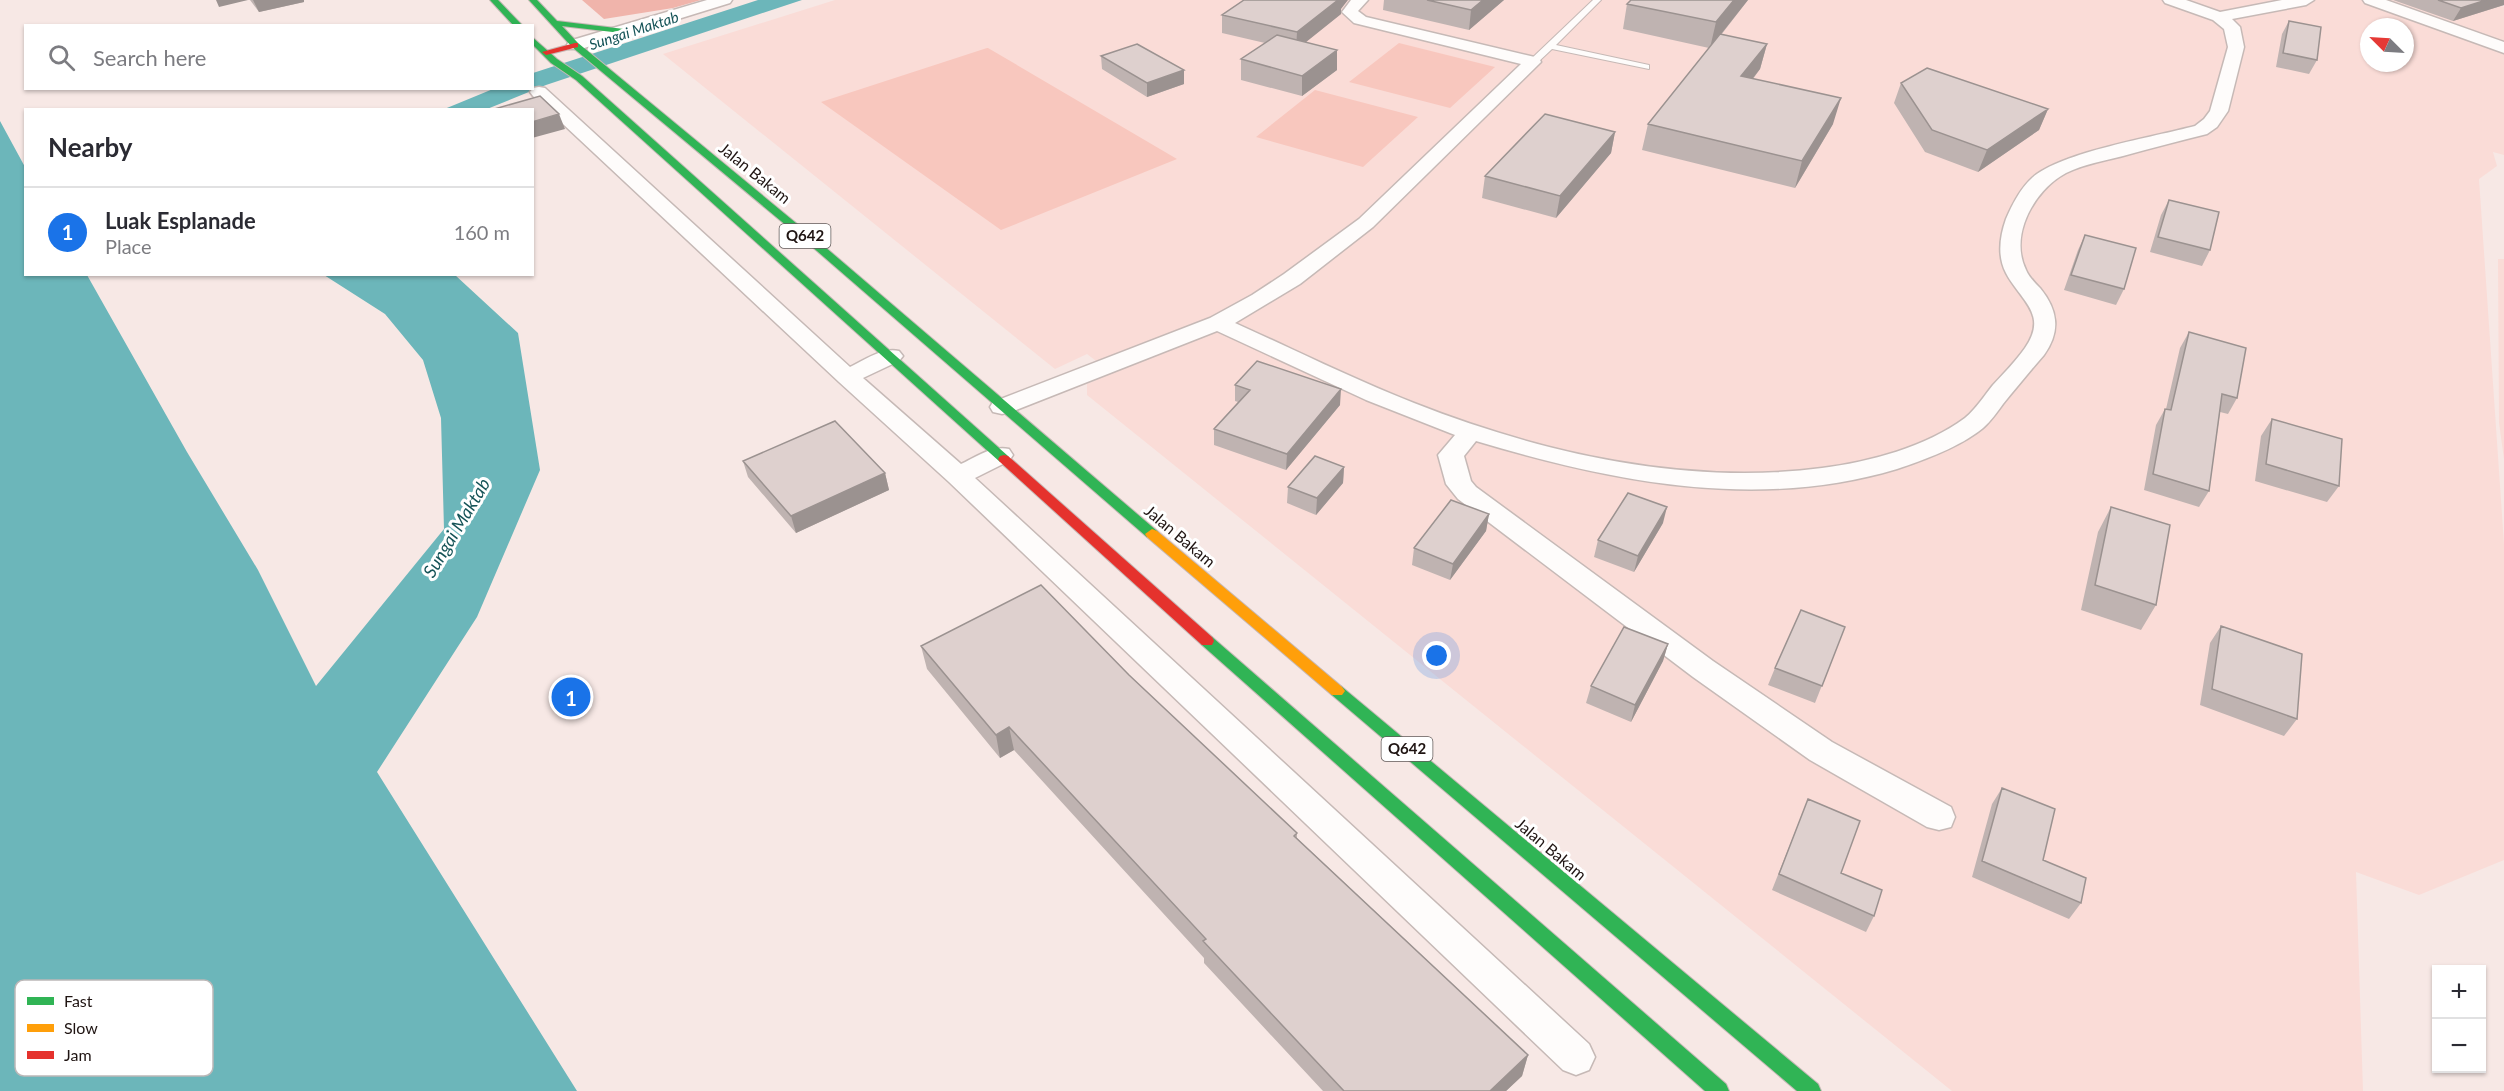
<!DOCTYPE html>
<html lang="en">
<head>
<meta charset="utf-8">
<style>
  body { margin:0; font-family:Lato,sans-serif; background:#f2f2f3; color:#2b2b33 }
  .controls { position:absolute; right:18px; bottom:18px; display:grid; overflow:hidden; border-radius:0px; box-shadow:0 2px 4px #0004 }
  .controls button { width:54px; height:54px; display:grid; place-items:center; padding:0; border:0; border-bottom:2px solid #e1e1e2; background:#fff; color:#2b2b33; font:30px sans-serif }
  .compass { position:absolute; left:2360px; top:18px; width:54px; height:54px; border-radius:50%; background:#fff; box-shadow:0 2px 4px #0004; rotate:294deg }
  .you { position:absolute; left:1437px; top:656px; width:21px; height:21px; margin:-15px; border:4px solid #fff; border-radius:50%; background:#1a73e8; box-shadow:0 0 0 9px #1a73e833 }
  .badge { display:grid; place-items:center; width:39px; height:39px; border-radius:50%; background:#1a73e8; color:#fff; font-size:20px; font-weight:700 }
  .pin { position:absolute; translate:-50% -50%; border:3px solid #fff; box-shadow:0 2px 6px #0006 }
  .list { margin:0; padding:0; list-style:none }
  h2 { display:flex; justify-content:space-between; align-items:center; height:78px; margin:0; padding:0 24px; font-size:26px }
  h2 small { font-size:20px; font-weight:400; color:#7c7c81 }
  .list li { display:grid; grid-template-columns:39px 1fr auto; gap:18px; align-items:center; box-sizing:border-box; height:90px; padding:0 24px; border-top:2px solid #e1e1e2 }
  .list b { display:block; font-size:22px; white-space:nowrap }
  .list p { margin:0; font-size:20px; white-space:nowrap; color:#7c7c81 }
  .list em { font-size:20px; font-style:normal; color:#7c7c81 }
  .icon { flex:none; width:33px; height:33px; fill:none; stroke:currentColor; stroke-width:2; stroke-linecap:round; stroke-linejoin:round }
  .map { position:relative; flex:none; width:2504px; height:1091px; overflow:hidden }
  .search { position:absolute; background:#fff; box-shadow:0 2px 4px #0004; left:24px; top:24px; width:510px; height:66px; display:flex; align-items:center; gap:15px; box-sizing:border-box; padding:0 21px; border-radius:0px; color:#7c7c81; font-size:22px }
  .panel { position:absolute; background:#fff; box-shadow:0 2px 4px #0004; left:24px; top:108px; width:510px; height:168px; border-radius:0px }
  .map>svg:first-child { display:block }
  .built { fill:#fadcd7; fill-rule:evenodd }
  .green { fill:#f8c7be }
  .forest { fill:#f0b4ab }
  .water { fill:#6cb6ba }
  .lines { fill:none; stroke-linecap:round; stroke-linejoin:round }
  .lane-casing { stroke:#c6b9b6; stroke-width:2 }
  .street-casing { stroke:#c6b9b6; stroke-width:3 }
  .fast-casing { stroke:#c6b9b6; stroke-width:2 }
  .slow-casing { stroke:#c6b9b6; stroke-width:2 }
  .jam-casing { stroke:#c6b9b6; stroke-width:2 }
  .lane { fill:#fefcfb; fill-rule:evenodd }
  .street { fill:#fefcfb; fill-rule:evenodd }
  .fast { fill:#30b455; fill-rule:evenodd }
  .slow { fill:#ff9f0a; fill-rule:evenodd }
  .jam { fill:#e5322d; fill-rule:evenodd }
  .wall { fill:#bfb3b1 }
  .shaded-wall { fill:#9b9290 }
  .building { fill:#ded0ce; stroke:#9b9290; stroke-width:1.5 }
  .labels { text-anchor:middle; stroke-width:6; stroke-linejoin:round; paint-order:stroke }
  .far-water-label { font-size:15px; font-style:italic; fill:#155357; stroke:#fff }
  .shield { fill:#fff; stroke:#625a59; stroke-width:1.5 }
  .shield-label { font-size:15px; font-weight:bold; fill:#1f1412 }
  .street-label { font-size:16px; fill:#1f1412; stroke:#fff }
  .water-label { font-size:18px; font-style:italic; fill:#155357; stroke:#fff }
  .key { fill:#fff; stroke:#bcb8b8; stroke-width:1.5 }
  .key-label { font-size:16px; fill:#1f1412 }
</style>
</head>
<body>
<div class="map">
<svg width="2504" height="1091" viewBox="0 0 2504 1091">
  <rect width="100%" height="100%" fill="#f7e8e5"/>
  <path class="built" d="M835,0h1648l21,7v148l-11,-3 4,14 -18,13 25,365v316l-85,35 -63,-23 7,219h-411l-865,-696v-11l23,-10 -6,-7 -17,-13 -32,15 -392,-315zM2369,27h36v36h-36z
    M2498,259h6v200l-5,-36z"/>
  <path class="green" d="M1399,43l96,24 -45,41 -101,-26z
    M987,48h1l189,111 -176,71 -180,-128z
    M1315,90l103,27 -55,50 -107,-30z"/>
  <path class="forest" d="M582,0h119l-28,8 -69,11z"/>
  <path class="water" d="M758,0h44l-256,85 -59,24 -45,1 51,-21 39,-1 1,-15z
    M0,121l25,46 1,107 61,1 100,177 71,118 58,116 128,-157 -3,-111 -18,-58 -38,-46 -61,-39h131l63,58 22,137 -63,147 -100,155 200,319h-577z"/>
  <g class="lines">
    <g class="lane-casing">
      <path id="lane" d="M1593,0h8l-45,45 93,20v4l-97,-20 -16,15h-6v-4z"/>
    </g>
    <g class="street-casing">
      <path id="street" d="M707,0h25l-2,3 -149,46h-12l-2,-4 2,-4z
        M1351,0h17l-10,11 8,6 173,41 2,4 -168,165 -73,57 -65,39c60,27 118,56 179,80 127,50 272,83 408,65 47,-6 104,-21 143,-50 11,-9 19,-22 28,-33 11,-12 23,-24 32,-37 24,-34 -5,-48 -19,-75 -9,-17 -6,-37 0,-54 6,-14 14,-30 26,-41 29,-26 122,-41 163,-52l9,-7 6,-8 18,-64 -4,-18 -11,-9 -48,-17 -2,-3h23l34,12 62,-12h32l-8,5 -74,14 8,8 4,20 -16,64 -11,16 -10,7c-28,7 -56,14 -84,22 -19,5 -39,8 -57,17 -32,17 -57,62 -40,97 3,7 9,13 14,18 18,22 21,43 4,67 -14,16 -27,32 -41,49 -6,8 -12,17 -20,24 -23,19 -59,32 -86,41 -139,42 -285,13 -421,-28l-12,15 7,25 5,6 237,174 119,81 119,65 4,10 -4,10 -12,3 -12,-3 -117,-67 -117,-83 -235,-178 -12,-15 -8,-29 17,-20 -89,-35 -149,-69 -206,81 -9,2 -9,-2 -3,-5 3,-5 217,-84 42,-23 32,-21 75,-55 162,-155 -167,-41 -12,-11z
        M2363,0h23l118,42v11l-139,-50z
        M539,87l6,1 305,279c15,-7 32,-20 49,-16l4,5 -4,5 -36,17 98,86c15,-7 31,-19 48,-15l4,6 -4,6 -34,17 614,566 6,13 -6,13 -13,5 -13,-5 -614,-588 -110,-100 -306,-286 -3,-4 3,-4z"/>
    </g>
    <g class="fast-casing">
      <path id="fast" d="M490,0h8l25,26h-9z
        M529,0h8l20,21 67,8 1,2 -4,2 -59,-7 16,17 247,204 332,284 2,3 -2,3h-10l-330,-286 -245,-204z
        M532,37l25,22 25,17 426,380 2,3 -2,3h-8l-424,-382 -25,-17 -19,-19z
        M1207,636l5,1 514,447 3,7h-24l-503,-446 -2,-4 2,-4z
        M1337,685l5,2 476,397 3,7h-24l-465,-396 -3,-4 3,-4z"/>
    </g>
    <g class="slow-casing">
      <path id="slow" d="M1152,529l5,2 185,156 3,4 -3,4h-10l-185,-158 -2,-3z"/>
    </g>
    <g class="jam-casing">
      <path id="jam" d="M575,43h3v4l-32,8 -4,-3z
        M1004,455l4,1 204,181 2,4 -2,4h-10l-202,-183 -2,-3 2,-3z"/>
    </g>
    <use href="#lane" class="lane"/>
    <use href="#street" class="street"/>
    <use href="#fast" class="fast"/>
    <use href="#slow" class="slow"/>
    <use href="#jam" class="jam"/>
  </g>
  <path class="wall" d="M250,0h54v2l-45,10z
    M1384,0h120l-35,30 -86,-20z
    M1748,0l-27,35 46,9 -7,25 -7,10 80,45 -38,64 -153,-38 6,-26 61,-76 -86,-19 4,-25z
    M2393,0h111v5l-51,16z
    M1341,9v5l-35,28 31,28 -35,26 -61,-16v-21l24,-16 -43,-10v-18z
    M2289,21l28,39 -8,14 -33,-7 6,-33z
    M1101,56l83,28 -37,13 -45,-28z
    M1901,83l147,26 -9,21 -61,42 -53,-20 -31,-49z
    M1615,132l-4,21 -55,65 -74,-20 3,-22z
    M2169,200l41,50 -8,16 -52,-14 11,-37z
    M2085,235l39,54 -8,16 -52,-15 14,-40z
    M2189,332l48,66 -9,16 -8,-2 -11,79 -10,16 -55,-17 12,-65 9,-16h1l14,-61z
    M1235,385l105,20 -54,65 -72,-25v-16l24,-27 -3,-1z
    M2272,419l67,67 -12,16 -72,-21 6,-45z
    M743,461l142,12 4,17 -93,43 -48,-56z
    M1344,467l-1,16 -27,32 -29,-12 1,-16z
    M2111,507l45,98 -15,25 -60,-20 17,-78z
    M1489,514l-3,17 -36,49 -38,-15 2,-17z
    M1663,523l-29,49 -40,-15 4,-17z
    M2221,626l76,93 -13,17 -84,-31 10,-62z
    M1845,627l-30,76 -47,-18 7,-17z
    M1668,644l-5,17 -32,61 -45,-19 5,-17z
    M921,646l208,29 168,158v5l231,217 -6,21 -16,15h-183l-119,-128v-5l-190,-208 -14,8 -73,-89z
    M2002,788l41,72 38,43 -12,16 -97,-42 20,-73z
    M1808,799l33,74 33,43 -8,16 -94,-42z"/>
  <path class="shaded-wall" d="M216,0h32l-29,7z
    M253,0h51v2l-45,10z
    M1338,0h10l-7,9v5l-45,36 1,-18z
    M1483,0h21l-35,30 2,-20z
    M1734,0h14l-38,48 6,-26z
    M2486,0h18v5l-51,16 8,-13z
    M1767,44l-7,25 -25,32 6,-25z
    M1337,50v20l-35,26v-20z
    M1184,70v14l-37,13v-14z
    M1841,98l-8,26 -38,64 7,-27z
    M2048,109l-9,21 -61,42 9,-22z
    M559,114l6,15 -33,9v-16z
    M1615,132l-4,21 -55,65 4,-22z
    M1341,389l-1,16 -54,65 1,-16z
    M1344,467l-1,16 -27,32 1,-17z
    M885,473l4,17 -93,43 -5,-17z
    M1667,507l-4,16 -29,49 4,-16z
    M1489,514l-3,17 -36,49 3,-16z
    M1668,644l-5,17 -32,61 4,-17z
    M1009,727l5,23 -14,8 -4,-23z
    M1528,1055l-6,21 -16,15h-16z"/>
  <path class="building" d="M1244,0h94l-41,32 -75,-17z
    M1427,0h56l-12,10z
    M1631,0h103l-18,22 -89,-18z
    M2438,0h48l-25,8z
    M2289,21l32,6 -4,33 -34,-7z
    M1720,34l47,10 -26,32 100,22 -39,63 -154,-37z
    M1277,35l60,15 -35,26 -61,-17z
    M1137,44l47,26 -37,13 -46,-27z
    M1927,68l121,41 -61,41 -55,-20 -31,-47z
    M540,96l19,18 -27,8v-12h-41z
    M1545,114l70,18 -55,64 -75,-20z
    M2169,200l50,12 -9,38 -52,-13z
    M2085,235l51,13 -12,41 -53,-14z
    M2189,332l57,16 -9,50 -15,-4 -13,97 -56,-17 12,-65 6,1z
    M1257,361l84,28 -54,65 -73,-25 36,-39 -15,-5z
    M2272,419l70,20 -3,47 -73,-22z
    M835,421l50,52 -94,43 -48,-55z
    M1315,456l29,11 -27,31 -29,-11z
    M1628,493l39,14 -29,49 -40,-16z
    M1451,500l38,14 -36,50 -39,-16z
    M2111,507l59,18 -14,80 -61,-20z
    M1041,585l88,90 168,158 -3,3 234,219 -38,36h-146l-141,-150 3,-2 -197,-212 -13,8 -75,-89z
    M1801,610l44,17 -23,59 -47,-18z
    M2221,626l81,28 -5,65 -85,-30z
    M1624,627l44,17 -33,61 -44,-19z
    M2002,788l53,21 -12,51 43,18 -5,25 -99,-42z
    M1808,799l52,22 -19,52 41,17 -8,26 -95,-42z"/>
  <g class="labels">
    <g class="far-water-label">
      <text transform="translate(634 31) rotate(-18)" y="5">Sungai Maktab</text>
    </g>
    <g class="shield">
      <rect x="779.5" y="224" width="51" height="24" rx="4.5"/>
      <rect x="1381.5" y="737" width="51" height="24" rx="4.5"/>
    </g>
    <g class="shield-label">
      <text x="805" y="241">Q642</text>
      <text x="1407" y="754">Q642</text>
    </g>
    <g class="street-label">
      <text transform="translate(755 173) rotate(39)" y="6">Jalan Bakam</text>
      <text transform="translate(1180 536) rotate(40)" y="6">Jalan Bakam</text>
      <text transform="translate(1551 849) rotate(40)" y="6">Jalan Bakam</text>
    </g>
    <g class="water-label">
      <text transform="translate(457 528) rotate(-59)" y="6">Sungai Maktab</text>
    </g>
  </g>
  <rect x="15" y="980" width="198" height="96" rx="9" class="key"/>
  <rect x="27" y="997" width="27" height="8" fill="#30b455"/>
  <rect x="27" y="1024" width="27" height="8" fill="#ff9f0a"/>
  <rect x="27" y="1051" width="27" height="8" fill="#e5322d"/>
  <g class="key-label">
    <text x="64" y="1007">Fast</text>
    <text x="64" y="1034">Slow</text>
    <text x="64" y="1061">Jam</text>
  </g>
</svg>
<div class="controls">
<button>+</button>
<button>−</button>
</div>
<svg class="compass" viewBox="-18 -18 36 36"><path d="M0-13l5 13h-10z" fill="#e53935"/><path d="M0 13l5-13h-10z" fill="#7c7c81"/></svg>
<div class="you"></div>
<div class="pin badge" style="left:571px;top:697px">1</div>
<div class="search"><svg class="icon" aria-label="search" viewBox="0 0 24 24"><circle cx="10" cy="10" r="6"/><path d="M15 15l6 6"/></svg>Search here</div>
<section class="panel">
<h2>Nearby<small></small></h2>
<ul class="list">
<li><span class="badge">1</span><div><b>Luak Esplanade</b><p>Place</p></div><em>160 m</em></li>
</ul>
</section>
</div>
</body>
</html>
